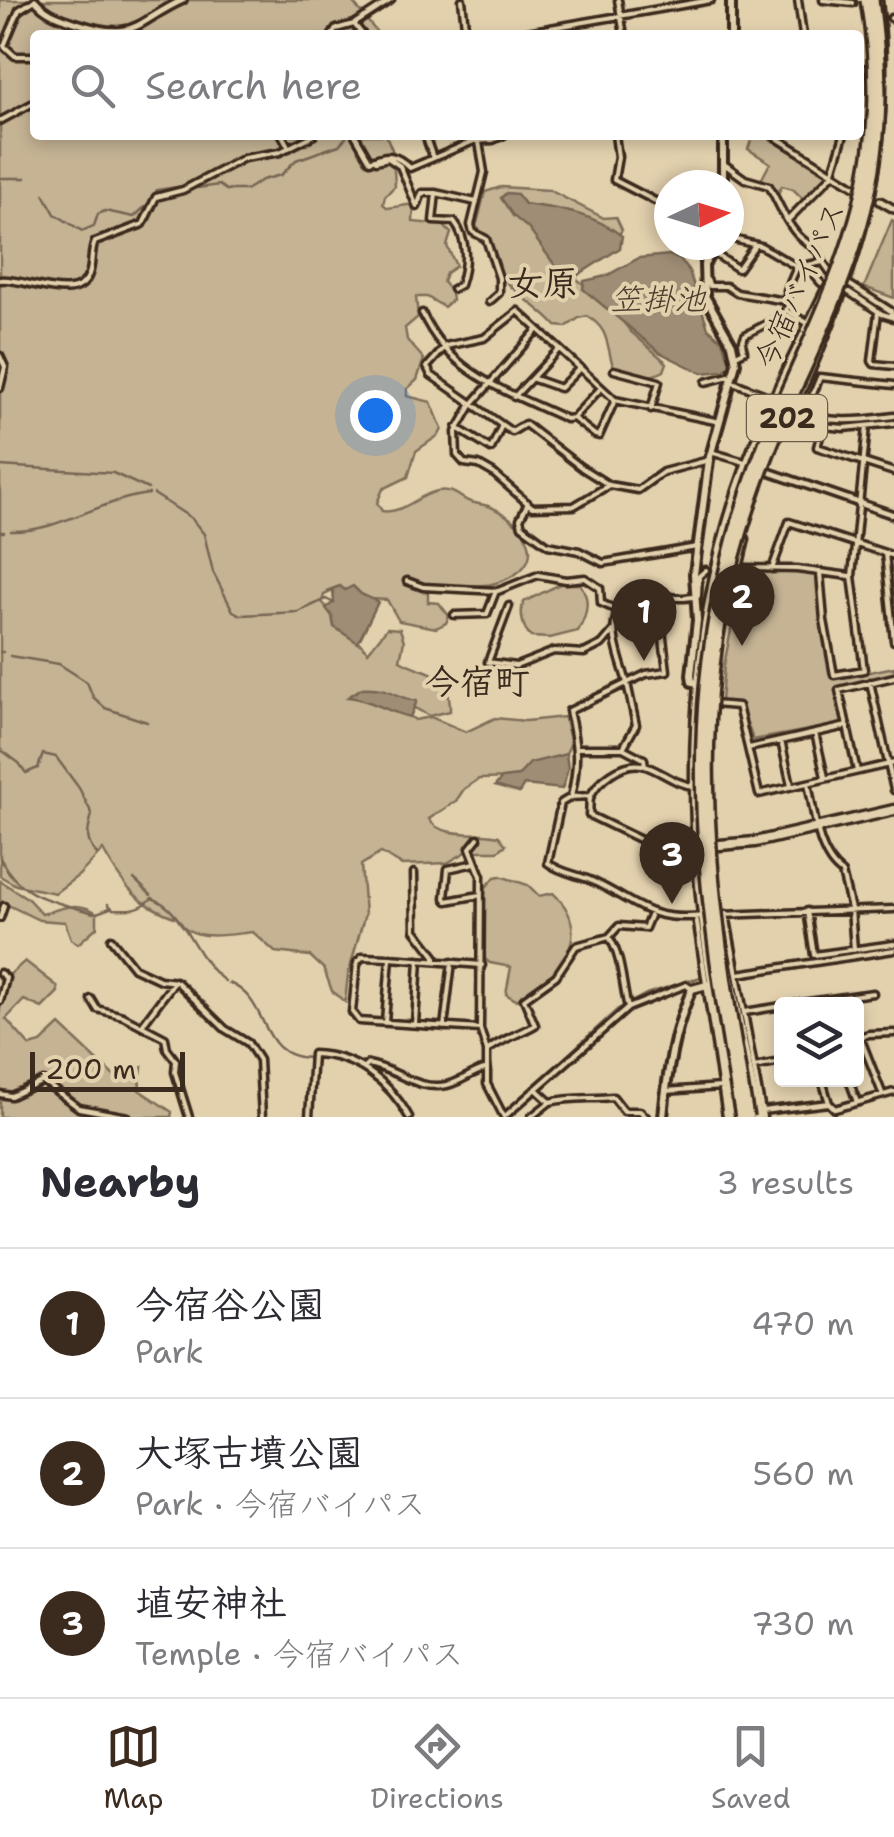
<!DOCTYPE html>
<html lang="en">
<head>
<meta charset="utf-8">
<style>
  body { margin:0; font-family:"Shantell Sans","Klee One",sans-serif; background:#f2f2f3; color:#2b2b33 }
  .controls { position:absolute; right:30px; bottom:30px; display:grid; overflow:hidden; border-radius:10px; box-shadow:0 5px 15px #0003 }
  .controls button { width:90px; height:90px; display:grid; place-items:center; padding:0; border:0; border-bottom:2px solid #e1e1e2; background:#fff; color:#2b2b33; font:50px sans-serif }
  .compass { position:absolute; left:654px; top:170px; width:90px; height:90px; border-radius:50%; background:#fff; box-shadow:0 5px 15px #0003; rotate:86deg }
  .scale { position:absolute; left:30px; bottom:25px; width:155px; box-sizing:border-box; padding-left:10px; border:5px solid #3b2a1e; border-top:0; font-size:28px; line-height:35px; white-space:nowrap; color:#3b2a1e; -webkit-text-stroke:8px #e3d1ae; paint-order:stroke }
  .you { position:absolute; left:375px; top:415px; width:35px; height:35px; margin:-25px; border:8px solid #fff; border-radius:50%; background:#1a73e8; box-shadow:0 0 0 15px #1a73e833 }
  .badge { display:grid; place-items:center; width:65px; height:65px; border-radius:50%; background:#3b2a1e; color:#fff; font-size:32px; font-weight:700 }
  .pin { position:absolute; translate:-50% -82px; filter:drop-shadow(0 2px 5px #0008) }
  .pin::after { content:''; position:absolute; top:52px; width:35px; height:30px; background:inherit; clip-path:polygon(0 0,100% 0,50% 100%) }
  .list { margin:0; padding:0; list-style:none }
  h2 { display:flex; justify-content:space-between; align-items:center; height:130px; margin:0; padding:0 40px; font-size:42px }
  h2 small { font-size:32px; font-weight:400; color:#7c7c81 }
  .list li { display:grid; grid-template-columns:65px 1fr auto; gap:30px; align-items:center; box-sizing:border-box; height:150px; padding:0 40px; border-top:2px solid #e1e1e2 }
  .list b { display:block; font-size:38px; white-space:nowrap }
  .list p { margin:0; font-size:32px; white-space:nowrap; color:#7c7c81 }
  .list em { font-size:32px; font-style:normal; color:#7c7c81 }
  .icon { flex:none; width:55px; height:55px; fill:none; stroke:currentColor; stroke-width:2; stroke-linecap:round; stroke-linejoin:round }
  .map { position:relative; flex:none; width:894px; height:1117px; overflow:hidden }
  .search { position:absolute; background:#fff; box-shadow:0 5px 15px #0003; left:30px; right:30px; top:30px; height:110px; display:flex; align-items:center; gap:25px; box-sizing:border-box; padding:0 35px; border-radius:10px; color:#7c7c81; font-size:38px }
  .sheet { height:580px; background:#fff }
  nav { display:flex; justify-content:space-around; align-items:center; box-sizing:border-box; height:140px; border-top:2px solid #e1e1e2; background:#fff; font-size:28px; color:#7c7c81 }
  nav a { display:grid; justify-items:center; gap:5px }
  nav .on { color:#3b2a1e }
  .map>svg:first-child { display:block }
  .green { fill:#c5b394; stroke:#806e59; stroke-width:2.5 }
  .water { fill:#9f8d74; stroke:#776552; stroke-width:2.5 }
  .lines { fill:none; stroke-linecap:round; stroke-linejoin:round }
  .stream { stroke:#776552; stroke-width:2.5 }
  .minor-casing { stroke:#3b2a1e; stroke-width:11 }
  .tertiary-casing { stroke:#3b2a1e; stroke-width:12 }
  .secondary-casing { stroke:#3b2a1e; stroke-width:14 }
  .trunk-casing { stroke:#3b2a1e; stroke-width:15 }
  .motorway-casing { stroke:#3b2a1e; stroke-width:16 }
  .minor { stroke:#e3d1ae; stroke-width:4 }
  .tertiary { stroke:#e3d1ae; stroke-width:5 }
  .secondary { stroke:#e3d1ae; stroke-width:6 }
  .trunk { stroke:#e3d1ae; stroke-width:8 }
  .motorway { stroke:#e3d1ae; stroke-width:9 }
  .minor-bridge-casing { stroke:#3b2a1e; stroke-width:11; stroke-linecap:butt }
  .motorway-bridge-casing { stroke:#3b2a1e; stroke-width:16; stroke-linecap:butt }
  .minor-bridge { stroke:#e3d1ae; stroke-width:4 }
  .motorway-bridge { stroke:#e3d1ae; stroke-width:9 }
  .labels { text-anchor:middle; stroke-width:8; stroke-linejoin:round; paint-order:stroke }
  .shield { fill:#e3d1ae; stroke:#6d5c49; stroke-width:2.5 }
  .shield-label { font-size:28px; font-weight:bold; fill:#3b2a1e }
  .street-label { font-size:30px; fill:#3b2a1e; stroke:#e3d1ae }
  .water-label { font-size:32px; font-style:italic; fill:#4f3e2f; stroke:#e3d1ae }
  .quarter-label { font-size:35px; font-weight:bold; fill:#3b2a1e; stroke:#e3d1ae }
</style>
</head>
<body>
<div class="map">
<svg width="894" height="1117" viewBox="0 0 894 1117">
  <rect width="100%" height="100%" fill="#e3d1ae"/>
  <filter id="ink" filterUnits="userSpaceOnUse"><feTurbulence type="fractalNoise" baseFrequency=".01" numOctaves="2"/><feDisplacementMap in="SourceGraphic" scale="20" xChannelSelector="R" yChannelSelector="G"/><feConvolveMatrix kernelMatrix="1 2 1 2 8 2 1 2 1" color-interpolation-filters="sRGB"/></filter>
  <g filter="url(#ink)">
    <path class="green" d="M0,0h351l28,35h-344v100h351l7,17 2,34 -10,10 -2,8 5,4 26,-4 -1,18 30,3 8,8 -4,13 9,20 -10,7 -3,9 8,10 1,8 -8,7 -17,-10h-11l2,20 -13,11 2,12 17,19 -7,21 -10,9v7l24,6 11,27 -3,6 -23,16 -8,26 -25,12 -6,14 5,8c24,4 42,-24 66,-20 8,1 13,7 20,10 8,3 16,3 23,6 39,18 60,57 8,75 -22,8 -49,0 -71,4v16l11,1 10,13 -3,7 -10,5 -37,-7 -12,-21 -15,-1 -33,-11 -15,7 -2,7 46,50 19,-24 13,1 4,12 -4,19c27,16 50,7 50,51l-21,5 -16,-9 -5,8 7,5 16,-3 35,15 29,-14 31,3 38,-4 7,26 -7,14 -34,11 -12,10 -39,1 -15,10 -8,12 -27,18c11,20 49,12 70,17l7,9 -8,6h-30l-21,12 -45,2 -21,-12 -20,12 4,49 -17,61 -3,27 -13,-11 -8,-22 -14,-13 -35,-4 -22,-20c-24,2 -63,12 -76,-14 -41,-14 -54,-32 -74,-68l-24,25 -24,18 -39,-8 -16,-9z
      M753,135h19l60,40 -28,25 -11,-11 -11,-3 -6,11 -7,-11 -10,-2 11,-21 -22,-14z
      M501,187l48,3 55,28 12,-1 6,13 -4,6 -87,-8 33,41 45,35 22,28 36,31 -3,8c-16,9 -36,3 -51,-5 -7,-23 -4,-37 -26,-50l-8,2 -13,9 -10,-1c-15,-18 -43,-33 -54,-50 -11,-18 -9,-37 -26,-49l9,-35z
      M892,220l2,1v77l-30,-11z
      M743,570l74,4 16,102 3,3 58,-12v7l-55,13 -3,4 6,33 -89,16 -13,-37 -19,-2 3,-36z
      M560,584h20c11,15 7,32 -2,47l-28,7 -19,-1c-8,-7 -12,-25 -7,-35z
      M500,876l28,9 11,11 14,-3c44,40 5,87 -37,107l-10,-6 5,-27 -21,-4 -5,-4 -2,-61 3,-11 9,-10z
      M0,881l27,17 15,16c21,-6 35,-14 55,-1v14l-19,17 -7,-5 -6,-17 -26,-2 -39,-19z
      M25,961l32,25 1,6 -16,16 -18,-8 -18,19 24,27 11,-3 19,-18 57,54 25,-12 -3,23 33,22 -1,5h-171v-134z"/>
    <path class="water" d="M506,193l11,1 8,10c36,5 69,10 97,32l-2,12 -53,34 -39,-54 -15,-12 -12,-18z
      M669,255l12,5 8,11 19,57 14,12 9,24 -7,7 -22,2 -43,-21 -76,-63 1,-8 22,-5 33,-18z
      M340,586l5,4 8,-4 8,8 17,8 -20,41 -24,-16 -2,-11 -6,-8 8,-6 -1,-11 -4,-1z
      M362,688c29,-2 34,10 55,13l-7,16c-23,-5 -39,-18 -62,-20z
      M566,754l2,15 -6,20 -38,-4 -5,8 -24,-7 7,-8 16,-2 12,-13z"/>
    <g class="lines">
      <path class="stream" d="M0,178h26
        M198,188l21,-3 7,5h20l16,-10 19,-5 15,-15 43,-15 9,-10
        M44,194l11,20 27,17 12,-5 4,-12 7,-3 29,6 15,-14 8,-13 33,-5
        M0,466l113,7 35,16
        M154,494l37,24 13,16 9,38 20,39 8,4 57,-3 28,-13 8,4
        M11,531c48,1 91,-32 138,-37
        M0,532h4
        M0,652h3
        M10,656l49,8 28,18 6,15 12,11 42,14
        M0,749l19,14 7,10 12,-5 5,-14 13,3 23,31 13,26c-4,17 -8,27 5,40
        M0,858c20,41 55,43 94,55
        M134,879l17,16
        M108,904l5,5c17,1 28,1 39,-11 34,12 41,61 73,83
        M97,913l13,-5
        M742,970l152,-22
        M229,983c43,17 27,75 82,75
        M316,1057l28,5 23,12
        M379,1075l28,32
        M536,1084l82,-75 28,-15 55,-17
        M508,1117l23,-20"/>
      <g class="minor-casing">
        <path id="minor" d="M462,0l4,35
          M618,0l6,35
          M798,0l5,35
          M823,0l30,3
          M891,18l3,2
          M354,24l9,11
          M332,35l4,-6 18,-5 37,-24
          M510,35l201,-35
          M35,56h-20l-11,-10 15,-36 16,-10
          M859,69l4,-1 -4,15
          M0,121l35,-19
          M282,135l7,13
          M355,135l15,26c17,-8 26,-7 40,7l64,-27 19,-1 11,-5
          M425,135l8,23
          M615,135l3,22 -4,23 41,21 14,1
          M772,135l90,56
          M479,142l5,30 -13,53 2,7 13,7 13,39v15l-10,9
          M376,161l12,-3 12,8 17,41 5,-14h14
          M724,164l21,15 24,7c9,15 18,40 32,52 10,9 17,9 22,24l-26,5 -10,23 1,16 -5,9 -38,20 -3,8 2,8 -8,4
          M789,219l43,-44 12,-40
          M729,238l32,8 36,21
          M680,247l32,5 26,17 17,-24
          M823,262l10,14
          M807,267l14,16
          M0,280c25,-3 78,27 89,-6 4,-10 1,-21 6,-32l48,-18 13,-27 27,-7 61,-32 36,-6 34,-17
          M707,280l3,6h16l11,7 49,8
          M850,285l41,26 2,7
          M453,289l7,-4c7,-21 8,-45 -6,-63l-21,-1 3,-28 40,9
          M849,292l33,22 10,3
          M787,311l22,13
          M878,312l-6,49 2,3 20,2
          M422,313c28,62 87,79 144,106l7,-1 22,17 4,1 16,-36
          M537,330l-65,74 -16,28 1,23 7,8 15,2 14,8 39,34 42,-1 35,-21 29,5 25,-18 46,-12
          M0,356l5,11 -5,21
          M614,370l45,12 -8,27
          M534,379l26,9 19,-19
          M706,382l23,-6
          M733,382l28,11
          M514,397l45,-48
          M800,411c31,14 62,9 94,5
          M805,413l15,-36 74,8
          M573,418l27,-29
          M894,423l-50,5 -21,-2 -6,21 77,25
          M457,428l34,21 11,-24
          M714,453l34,10
          M609,485l-27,-17 -57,-44 -13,8 -81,-57 -4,-8 19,-21 38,-8 34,-27 97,89 105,22
          M527,505l-7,14 2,7 26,19 31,6 24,12 94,-16
          M885,553l9,88
          M745,568l52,1 53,7
          M772,569l17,-47 105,34
          M820,573l4,47 10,55 30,-5 -12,-94 15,-150
          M407,581l16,6 75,4 40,-16 28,5 19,-2 15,10 1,15 16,7
          M509,606l-21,56 28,4 38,-15 30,2 18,-9 11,-13
          M454,615l33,-1 9,-23
          M870,682l24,108
          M713,704l25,2 21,88 135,-31
          M815,733l10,44
          M781,741l10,44
          M578,748h45l13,-23 -9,-42 19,-9 21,-3 -9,-75
          M623,748l21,11 1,7
          M749,748l98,-22
          M857,771l-18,-81 55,-13
          M808,783c6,28 9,73 34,90l9,36 3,41
          M571,797l19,-1
          M478,838l-8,10 11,28 -1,153 7,22v33l17,33
          M694,843l-51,-2 -54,-26c1,-6 0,-11 1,-17 6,-17 33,-37 52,-33 19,5 31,19 52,21
          M475,863l-27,6 -3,29 2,3 33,-6
          M414,873l1,57 20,26v5
          M807,911l7,44 80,-11
          M726,914l37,203
          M719,915l175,-6
          M704,916c-57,6 -65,-13 -112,-35 -15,-7 -31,-8 -44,-18l13,-60 10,-6c8,-35 6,-52 -2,-86l58,-28c-7,-27 -25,-61 1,-83 5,-5 15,-8 22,-7 22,3 23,8 48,3l1,-20 7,-6
          M696,917l30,200
          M0,918l4,-12
          M609,937c13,20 13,47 19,71
          M111,939l23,29 26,12 17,2 48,47 23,14 11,17 3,57
          M390,958l-28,-1 -5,6 -5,49 7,9 121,8
          M0,973l6,5 -6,23
          M738,974l156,-24
          M91,999l6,10 26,7 42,22 2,11 9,12 -1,11 14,45
          M794,1004l79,-11
          M745,1012l37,-6
          M385,1022l5,-64 92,7
          M415,1024l4,-64
          M142,1025l33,-44
          M444,1027l8,-65
          M860,1037l22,56
          M856,1038l13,-4 25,-1
          M487,1051c14,-12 31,-16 48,-26l-11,-26 32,-23 20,-30 33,-9 10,-11 26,2 5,-12
          M365,1067l3,-3c29,5 48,27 79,21 14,-3 25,-13 38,-16
          M754,1067l28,-5
          M822,1080l7,23
          M849,1080l8,22
          M537,1090l13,12c20,-5 42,-3 63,-5l11,14h16l6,6
          M666,1091l55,-4
          M0,1094l11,2 32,-15 36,27 49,9
          M762,1111l67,-8 6,6 59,-17
          M309,1117l4,-63c42,1 76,27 96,63
          M504,1117l124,-109 58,-23 6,4
          M531,1117l19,-15"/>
      </g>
      <g class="tertiary-casing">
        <path id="tertiary" d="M35,0c12,14 25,17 42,23 60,20 59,-2 106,-23
          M880,201l14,8
          M766,471l128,44"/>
      </g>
      <g class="secondary-casing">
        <path id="secondary" d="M731,35v-35
          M723,185v-50
          M699,683l-7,-1 -1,-7 6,-55 -3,-46 15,-114 27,-97 -4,-19 -27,-48 -1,-31 12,-20
          M663,1117c4,-44 11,-88 29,-128l15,-4"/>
      </g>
      <g class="trunk-casing">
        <path id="trunk" d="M796,400c63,-137 98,-244 81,-400
          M732,589l12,-50
          M708,846l47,-4 139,-32
          M713,986c-29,-174 -27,-358 35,-524 23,-60 51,-116 79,-173"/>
      </g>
      <g class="motorway-casing">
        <path id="motorway" d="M727,968l30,149
          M712,983l20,134"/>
      </g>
      <use href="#minor" class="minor"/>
      <use href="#tertiary" class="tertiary"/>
      <use href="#secondary" class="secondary"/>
      <use href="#trunk" class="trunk"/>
      <use href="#motorway" class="motorway"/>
      <g class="minor-bridge-casing">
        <path id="minor-bridge" d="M761,393l17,8"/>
      </g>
      <g class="motorway-bridge-casing">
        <path id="motorway-bridge" d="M723,579c13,-59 32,-118 57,-174 64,-141 114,-243 86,-405
          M718,599c-36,174 -7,345 23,518
          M748,1117c-31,-179 -62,-362 -18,-542 17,-71 44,-140 75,-206 61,-132 89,-219 68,-369"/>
      </g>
      <use href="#minor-bridge" class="minor-bridge"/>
      <use href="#motorway-bridge" class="motorway-bridge"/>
    </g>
  </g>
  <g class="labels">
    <rect class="shield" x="747" y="395" width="80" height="46" rx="8"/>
    <g class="shield-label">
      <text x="787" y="428">202</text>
    </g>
    <g class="street-label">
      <text transform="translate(800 285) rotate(-66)" y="10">今宿バイパス</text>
    </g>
    <g class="water-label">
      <text x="658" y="310">笠掛池</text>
    </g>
    <g class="quarter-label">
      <text x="543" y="295">女原</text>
      <text x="477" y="694">今宿町</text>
    </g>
  </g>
</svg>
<div class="controls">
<button><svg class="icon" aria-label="layers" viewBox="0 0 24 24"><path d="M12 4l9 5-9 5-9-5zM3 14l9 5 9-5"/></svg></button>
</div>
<svg class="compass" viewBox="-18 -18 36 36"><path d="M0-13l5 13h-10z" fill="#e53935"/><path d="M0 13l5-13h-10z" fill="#7c7c81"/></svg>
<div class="scale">200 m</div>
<div class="you"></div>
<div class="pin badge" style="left:644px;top:661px">1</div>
<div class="pin badge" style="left:742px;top:646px">2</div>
<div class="pin badge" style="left:672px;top:904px">3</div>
<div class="search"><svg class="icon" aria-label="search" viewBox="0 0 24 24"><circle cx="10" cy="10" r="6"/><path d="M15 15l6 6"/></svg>Search here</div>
</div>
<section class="sheet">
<h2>Nearby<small>3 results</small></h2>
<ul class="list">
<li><span class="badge">1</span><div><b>今宿谷公園</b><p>Park</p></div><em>470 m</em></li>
<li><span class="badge">2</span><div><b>大塚古墳公園</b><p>Park · 今宿バイパス</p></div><em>560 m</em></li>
<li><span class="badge">3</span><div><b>埴安神社</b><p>Temple · 今宿バイパス</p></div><em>730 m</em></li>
</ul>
</section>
<nav>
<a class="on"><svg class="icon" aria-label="map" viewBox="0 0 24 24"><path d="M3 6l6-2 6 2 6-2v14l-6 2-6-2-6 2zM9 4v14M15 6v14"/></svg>Map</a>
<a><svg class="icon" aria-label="directions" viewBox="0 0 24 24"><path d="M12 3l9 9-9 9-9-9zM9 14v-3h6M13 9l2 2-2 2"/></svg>Directions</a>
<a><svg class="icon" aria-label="saved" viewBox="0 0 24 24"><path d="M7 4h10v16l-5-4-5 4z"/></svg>Saved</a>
</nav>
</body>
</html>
